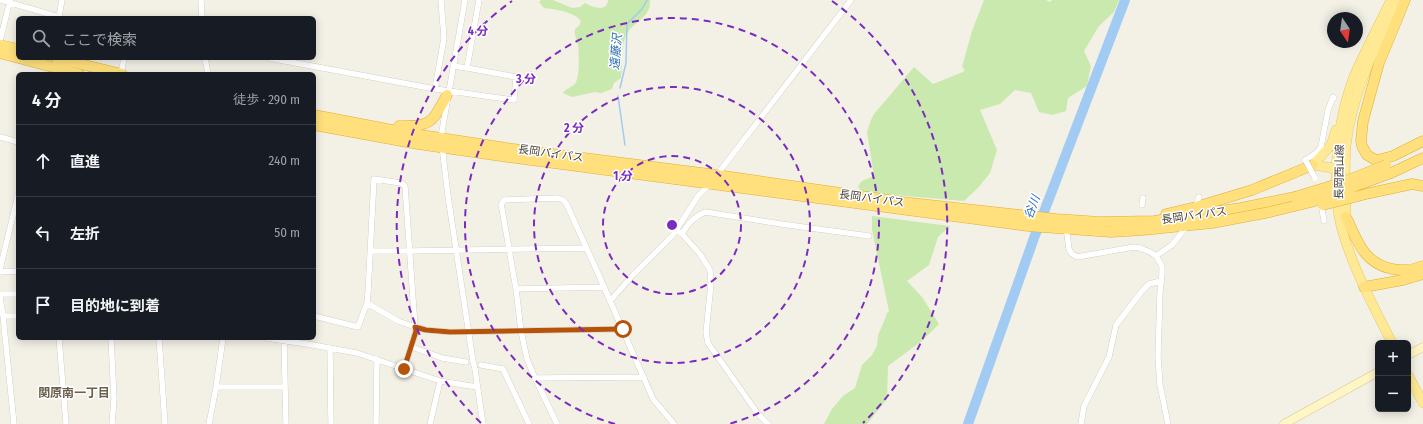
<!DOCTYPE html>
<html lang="ja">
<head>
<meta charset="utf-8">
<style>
  body { margin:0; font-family:"Fira Sans Condensed","Noto Sans JP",sans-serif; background:#242831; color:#f1f3f6 }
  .controls { position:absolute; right:12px; bottom:12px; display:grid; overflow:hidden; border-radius:6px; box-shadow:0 2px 10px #0003 }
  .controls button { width:36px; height:36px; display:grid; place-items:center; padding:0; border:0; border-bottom:1px solid #363941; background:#171b24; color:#f1f3f6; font:20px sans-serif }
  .compass { position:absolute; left:1327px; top:12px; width:36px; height:36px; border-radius:50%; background:#171b24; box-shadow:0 2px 10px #0003; rotate:167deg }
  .stop { position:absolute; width:12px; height:12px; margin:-9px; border:3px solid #b45309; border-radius:50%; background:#fff }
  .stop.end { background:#b45309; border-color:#fff; box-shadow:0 1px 4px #0008 }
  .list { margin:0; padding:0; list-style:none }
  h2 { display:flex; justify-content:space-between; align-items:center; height:52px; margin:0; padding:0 16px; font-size:17px }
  h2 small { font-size:13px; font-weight:400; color:#9ea1a6 }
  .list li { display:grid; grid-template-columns:26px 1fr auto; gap:12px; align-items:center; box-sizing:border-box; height:72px; padding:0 16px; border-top:1px solid #363941 }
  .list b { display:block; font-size:15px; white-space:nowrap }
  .list em { font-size:13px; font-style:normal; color:#9ea1a6 }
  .icon { flex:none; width:22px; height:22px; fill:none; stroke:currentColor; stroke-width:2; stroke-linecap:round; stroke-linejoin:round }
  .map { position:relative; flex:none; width:1423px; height:424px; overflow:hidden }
  .search { position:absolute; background:#171b24; box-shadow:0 2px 10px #0003; left:16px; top:16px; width:300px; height:44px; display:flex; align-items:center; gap:10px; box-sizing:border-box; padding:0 14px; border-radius:6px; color:#9ea1a6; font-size:15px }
  .panel { position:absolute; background:#171b24; box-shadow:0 2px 10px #0003; left:16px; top:72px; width:300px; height:268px; border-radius:6px }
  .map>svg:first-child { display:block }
  .green { fill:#cae9ae }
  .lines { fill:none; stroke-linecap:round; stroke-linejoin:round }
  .stream { stroke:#a1cbf2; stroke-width:1.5 }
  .river { stroke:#a1cbf2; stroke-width:10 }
  .minor-casing { stroke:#c2bcab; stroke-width:6 }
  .secondary-casing { stroke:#d5c895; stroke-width:9 }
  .primary-casing { stroke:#e7c961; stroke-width:10 }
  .trunk-casing { stroke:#e1ae32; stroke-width:11 }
  .minor { stroke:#fff; stroke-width:5.5 }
  .secondary { stroke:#fff5c5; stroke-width:8 }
  .primary { stroke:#ffe994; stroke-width:9 }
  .trunk { stroke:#ffe07d; stroke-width:10 }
  .minor-bridge-casing { stroke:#c2bcab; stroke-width:6; stroke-linecap:butt }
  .trunk-bridge-casing { stroke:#e1ae32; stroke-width:11; stroke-linecap:butt }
  .minor-bridge { stroke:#fff; stroke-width:5.5 }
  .trunk-bridge { stroke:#ffe07d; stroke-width:10 }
  .route { stroke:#b45309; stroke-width:5 }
  .ring { fill:none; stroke:#7b2cbf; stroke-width:2; stroke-dasharray:7 5 }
  .labels { text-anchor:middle; stroke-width:3; stroke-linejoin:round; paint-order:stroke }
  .street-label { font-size:11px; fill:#464135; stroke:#fff }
  .water-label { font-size:12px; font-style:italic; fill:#2b71b5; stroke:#fff }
  .neighbourhood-label { font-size:12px; font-weight:bold; fill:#6a604c; stroke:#fff }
  .centre { fill:#7b2cbf; stroke:#fff; stroke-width:2 }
  .ring-label { font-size:12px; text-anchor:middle; font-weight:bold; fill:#7b2cbf; stroke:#fff; stroke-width:3; stroke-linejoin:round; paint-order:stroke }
</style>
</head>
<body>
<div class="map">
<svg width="1423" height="424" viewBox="0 0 1423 424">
  <rect width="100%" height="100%" fill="#f3f0e6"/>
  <path class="green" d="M541,0h12l19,8 8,-1 5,-4c7,4 22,10 23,-3h42c1,17 -13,19 -22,32 -8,12 -5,32 -7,46l-7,5 -2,6 -11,4 -6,-1 -23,5 -9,-4c3,-5 8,-5 12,-9 5,-6 4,-33 3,-40 -2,-6 -4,-9 -3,-15l4,-3 2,-5c-6,-9 -27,-12 -37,-13l-5,-6z
    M984,0h62l4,2 2,-2h67l-5,12 -15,14 -15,25 7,15 -4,20 -19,12 -2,13 -14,4 -13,-3 -8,-19 -16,-3 -15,14 -20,6 17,40 -7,23 -12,15 -14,13 -103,-9 -3,-6 4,-5 12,-5 -7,-44 4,-12 3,-6 40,-47 19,17 30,-12 2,-2 -3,-3 10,-36z
    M872,216l78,10 -12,11 -9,28 -22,16 15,16 17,27 -16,16 -35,26 -1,33 -20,25h-43l8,-15 11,-13 12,-8 7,-23 10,-10 5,-9 1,-11 5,-11 4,-11 2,-2 -17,-81z"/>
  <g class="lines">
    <path class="stream" d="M620,88l6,-25 1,-39 15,-15 5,-9
      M618,96l7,49"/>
    <path class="river" d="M968,424l66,-186 91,-238"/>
    <g class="minor-casing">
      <path id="minor" d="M1,0l58,17 3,-17
        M201,0l1,18
        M465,0l-24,137 7,59 25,165
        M0,41l10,-41
        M205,58l3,16
        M269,58l166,31 79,11 2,-23 -49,-9
        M453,66l14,2 12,-68
        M121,74l3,-16
        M435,89l9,-51 -3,-38
        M0,137l18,5
        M1306,161l-1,-1 5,-3 6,-4 5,-6 7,-37 5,-13 1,1
        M716,176l135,-176
        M1321,203l3,18
        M1142,205l1,-7
        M1195,208l4,-11
        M1066,227l3,22 2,4 6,4 57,-10 6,1 10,4 6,4 6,10v8l-2,18 -2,64 2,29 8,39
        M677,230l5,4 18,20 10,16 1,14 -5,49 2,10 50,71 10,10
        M682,234c6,-11 12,-17 23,-22l76,12 88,12
        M371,251h39l176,-3
        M1156,256l16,-11 15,-19
        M0,269l18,-74
        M0,272l18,-1
        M516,289l88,-2
        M0,294h18
        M0,297l3,19
        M610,301l23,-26 40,-40 25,-39 13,-13
        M367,303l31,18 17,6 1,4 -12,38
        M314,316l44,11 9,-24 1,-10 6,-114 27,4 4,3 10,141 11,3 24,2 173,-3
        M59,338l7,86
        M111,338l3,61 -2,25
        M159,338l6,86
        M266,338l41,6 50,9 83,28 37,6
        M284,340l2,84
        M412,347l30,11 24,4
        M330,348l1,76
        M481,365l22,4 26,55
        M475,369l8,55
        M535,378l109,-1
        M216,387h69
        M14,424l-11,-108h15
        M209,424l7,-37 7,-49
        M376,424l1,-65
        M430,424l10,-43
        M557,424l-22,-46 -8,-19 -6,-28 -5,-42 -14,-80 -1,-4 3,-5 54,-2 5,2 3,3 31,68 56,128 21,25
        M1081,424l3,-18 25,-49 7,-32 26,-34 7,-7 12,-3"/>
    </g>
    <g class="secondary-casing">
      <path id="secondary" d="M1408,355l15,-8
        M1284,424l94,-52"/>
    </g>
    <g class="primary-casing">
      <path id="primary" d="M1391,0c-12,25 -25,49 -36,74 -17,41 -25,108 -14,152 11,41 32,79 51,117
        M1313,165l18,-20 5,-15
        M1313,165l19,3 8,7
        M1348,224l-2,-7c0,-24 -2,-48 0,-71 6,-52 29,-100 53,-146
        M1408,375l15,28"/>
    </g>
    <g class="trunk-casing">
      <path id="trunk" d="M1405,0l-26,63 -16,58 -2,20 1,5 5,9 7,4 4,1 15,-4 30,-15
        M0,45l18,4
        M0,53l79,21
        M56,58l66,16
        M314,115l94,18 98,15 211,27 185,27 154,17 44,3 54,-1 87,-13 54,-11
        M314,125l104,19 90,13 520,69 83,6 32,-2 69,-7
        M399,126c33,1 33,-4 48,-31
        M1391,173l32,-15
        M1370,193l42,-9 11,2
        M1166,214l30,-7 56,-17 61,-25
        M1346,217c6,12 11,26 19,36 14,17 38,21 58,13
        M1364,287l39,-7 20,-6"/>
    </g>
    <use href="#minor" class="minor"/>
    <use href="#secondary" class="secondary"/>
    <use href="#primary" class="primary"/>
    <use href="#trunk" class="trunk"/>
    <g class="minor-bridge-casing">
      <path id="minor-bridge" d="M1306,161l9,17
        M473,361l2,8"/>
    </g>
    <g class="trunk-bridge-casing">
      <path id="trunk-bridge" d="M1295,197l46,-14 45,-18
        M1323,205l47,-12
        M1212,223l58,-11 41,-10 80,-29"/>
    </g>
    <use href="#minor-bridge" class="minor-bridge"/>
    <use href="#trunk-bridge" class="trunk-bridge"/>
  </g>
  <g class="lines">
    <path class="route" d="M404,369l12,-38 -1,-4 11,3 24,2 173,-3"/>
  </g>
  <g class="ring">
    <circle cx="672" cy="225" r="69"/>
    <circle cx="672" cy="225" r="138"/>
    <path d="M615 424A207 207 0 1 1 729 424"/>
    <path d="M481 423A275 275 0 0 1 512 1M832 1A275 275 0 0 1 863 423"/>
  </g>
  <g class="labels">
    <g class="street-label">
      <text transform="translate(551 153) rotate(8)" y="4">長岡バイパス</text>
      <text transform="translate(1339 172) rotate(-89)" y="4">長岡西山線</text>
      <text transform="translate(872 198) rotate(8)" y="4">長岡バイパス</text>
      <text transform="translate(1194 215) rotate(-8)" y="4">長岡バイパス</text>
    </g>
    <g class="water-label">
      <text transform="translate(616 52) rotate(-85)" y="4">遠藤沢</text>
      <text transform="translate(1032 207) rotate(-69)" y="4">谷川</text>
    </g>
    <g class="neighbourhood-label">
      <text x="74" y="397">関原南一丁目</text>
    </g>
  </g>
  <circle cx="672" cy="225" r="6" class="centre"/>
  <g class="ring-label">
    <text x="478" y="35">4 分</text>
    <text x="526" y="83">3 分</text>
    <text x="574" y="132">2 分</text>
    <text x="623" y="180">1 分</text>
  </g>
</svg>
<div class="controls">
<button>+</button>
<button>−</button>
</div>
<svg class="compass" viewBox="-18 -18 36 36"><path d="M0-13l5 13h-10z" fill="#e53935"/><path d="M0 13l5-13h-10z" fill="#9ea1a6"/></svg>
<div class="stop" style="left:623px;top:329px"></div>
<div class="stop end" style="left:404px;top:369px"></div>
<div class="search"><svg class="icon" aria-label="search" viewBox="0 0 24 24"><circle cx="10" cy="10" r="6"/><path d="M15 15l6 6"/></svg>ここで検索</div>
<section class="panel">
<h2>4 分<small>徒歩 · 290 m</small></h2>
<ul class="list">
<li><svg class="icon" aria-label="ahead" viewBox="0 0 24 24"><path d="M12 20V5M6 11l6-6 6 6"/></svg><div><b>直進</b></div><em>240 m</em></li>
<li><svg class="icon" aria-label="left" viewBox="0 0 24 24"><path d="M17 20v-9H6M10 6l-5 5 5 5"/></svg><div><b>左折</b></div><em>50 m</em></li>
<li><svg class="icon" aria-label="arrive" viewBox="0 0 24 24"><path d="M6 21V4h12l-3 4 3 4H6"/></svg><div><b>目的地に到着</b></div></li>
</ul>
</section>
</div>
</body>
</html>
